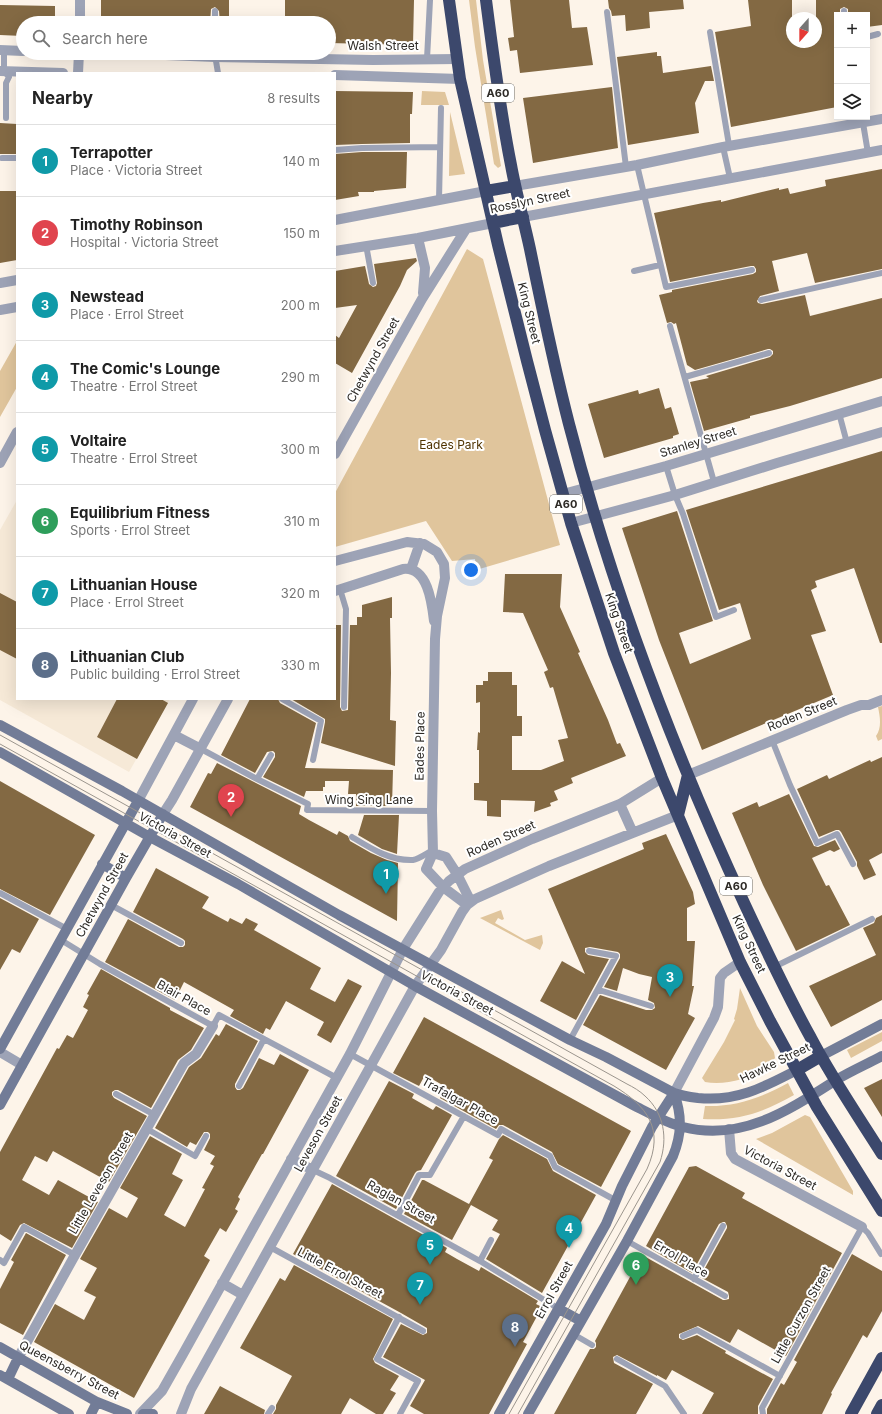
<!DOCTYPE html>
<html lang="en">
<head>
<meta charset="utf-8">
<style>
  body { margin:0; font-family:Inter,sans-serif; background:#f2f2f2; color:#222 }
  .controls { position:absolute; right:12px; top:12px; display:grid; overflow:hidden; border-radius:0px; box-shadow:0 4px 16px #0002 }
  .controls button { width:36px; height:36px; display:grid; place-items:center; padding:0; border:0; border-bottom:1px solid #e0e0e0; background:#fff; color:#222; font:20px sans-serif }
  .compass { position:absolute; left:786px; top:12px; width:36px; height:36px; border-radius:50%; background:#fff; box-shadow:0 4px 16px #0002; rotate:201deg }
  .you { position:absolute; left:471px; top:570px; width:14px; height:14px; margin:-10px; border:3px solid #fff; border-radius:50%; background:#1a73e8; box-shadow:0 0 0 6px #1a73e833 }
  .badge { display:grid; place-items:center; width:26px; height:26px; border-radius:50%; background:#ea580c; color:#fff; font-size:13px; font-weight:700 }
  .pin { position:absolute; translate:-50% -33px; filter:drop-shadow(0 1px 2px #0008) }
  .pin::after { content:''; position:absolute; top:21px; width:14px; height:12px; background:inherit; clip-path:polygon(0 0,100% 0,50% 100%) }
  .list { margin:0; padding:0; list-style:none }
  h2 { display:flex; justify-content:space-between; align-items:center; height:52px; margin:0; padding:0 16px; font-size:17px }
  h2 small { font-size:13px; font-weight:400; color:#767676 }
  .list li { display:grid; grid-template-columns:26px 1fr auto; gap:12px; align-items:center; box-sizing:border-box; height:72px; padding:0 16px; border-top:1px solid #e0e0e0 }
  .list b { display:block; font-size:15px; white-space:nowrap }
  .list p { margin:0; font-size:13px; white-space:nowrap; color:#767676 }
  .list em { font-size:13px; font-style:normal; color:#767676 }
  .icon { flex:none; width:22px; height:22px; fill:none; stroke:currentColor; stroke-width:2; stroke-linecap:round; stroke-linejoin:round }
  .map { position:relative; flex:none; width:882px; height:1414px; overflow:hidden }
  .search { position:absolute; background:#fff; box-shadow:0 4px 16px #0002; left:16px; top:16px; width:320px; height:44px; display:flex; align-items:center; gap:10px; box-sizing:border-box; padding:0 14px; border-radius:22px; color:#767676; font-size:15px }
  .panel { position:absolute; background:#fff; box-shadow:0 4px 16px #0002; left:16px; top:72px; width:320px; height:628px; border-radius:0px }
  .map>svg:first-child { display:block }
  .built { fill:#f6e9d7 }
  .green { fill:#e0c59c }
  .building { fill:#836943 }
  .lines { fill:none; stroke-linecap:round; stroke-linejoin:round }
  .lane { stroke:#9da3b6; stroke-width:6 }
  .street { stroke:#9da3b6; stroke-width:10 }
  .secondary { stroke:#727c97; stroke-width:10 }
  .highway { stroke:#3c486c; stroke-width:12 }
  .tram { stroke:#9b958d; stroke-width:1 }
  .labels { text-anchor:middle; stroke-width:4; stroke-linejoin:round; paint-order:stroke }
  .shield { fill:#fff; stroke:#6c6a67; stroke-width:1 }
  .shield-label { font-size:11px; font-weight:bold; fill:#2d2a26 }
  .street-label { font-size:12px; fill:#2d2a26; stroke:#fff }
  .park-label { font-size:12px; fill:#4f3300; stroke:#fff }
</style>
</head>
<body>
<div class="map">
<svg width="882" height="1414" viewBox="0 0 882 1414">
  <rect width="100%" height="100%" fill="#fdf4e9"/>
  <path class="built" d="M17,500v199h153l-41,73 -129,-72v-170z"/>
  <path class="green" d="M469,0h7l7,60 18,106 -3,2 -4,-4 -19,-117z
    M422,91l23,1 4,13h-28z
    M450,112l15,62 -16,2z
    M467,249l16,10 77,286 -84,25 -1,-11 -23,2 -26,-40 -91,26v-54z
    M17,341v46l-17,30v-46z
    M882,706v33l-4,2 -2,-5c6,-9 4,-19 2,-29z
    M501,910l3,9 -2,1 -4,-2 -3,5 30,17 17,-5 1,8 -3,7 -60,-32z
    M740,988l17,38 17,26 1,6c-14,19 -47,28 -70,24l-3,-4 22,-36 11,-22 -1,-1 3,-10z
    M882,1032v9l-31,17 -4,-8z
    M788,1083l6,12c-30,17 -55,26 -91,24l2,-13c30,1 56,-8 83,-23z
    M805,1115l5,2 43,74v4l-97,-56 16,-6z"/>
  <path class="building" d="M101,0h128v23h-9l-1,-12 -4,-4 -4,2 -1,14h-109z
    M285,0h129l-1,45 -84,-2v-20h-44z
    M510,0h59l3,28 15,-1 6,38 -73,8 -3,-23 -7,1 -2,-13 6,-1z
    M608,0h75l1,9 -35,3 1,16 -24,3 -1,-16 -13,1 -1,-5 -2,-3z
    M748,0h44v42h24v-42h66v25l-15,2v-12h-19v-6l-4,-2 -4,2v6h-5l2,15v77l-106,20 -16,-95 36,-6z
    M0,5l55,1v17h-32v13l-23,-1z
    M657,52v4h4l2,17 48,-7 3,15h-9l-10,22 4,30 -71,12 -11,-88z
    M612,87l6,61 -85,15 -10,-65z
    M335,91l78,1 -1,22h-2v29l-48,1 -27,1z
    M0,123l17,1v30h-17z
    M362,152h45l-1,36 -32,3v1h-16l1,4 -24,4v-46z
    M882,169v100l-67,14 -8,-30 -35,8 7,30 -19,5 -3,5 1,2 4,1 43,-9 5,21 72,-18v80l-92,28 -40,10v2l-46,13 -14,-49 19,-4 -3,-2 64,-19 3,-3v-3l-3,-2h-2l-73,21 -8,-5 -11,-42 -2,1 -3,-2 -4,1 -8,-28 13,-3v-2l81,-16 3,-2v-3l-2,-3h-3l-81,16 -16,-69 49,-10 18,-3v2l58,-14v2l9,-2 2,6 36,-8 -1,-6z
    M0,191h17v69l-17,3z
    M416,258l1,3 -10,9 -7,16 -48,87 -17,-10v-28l4,3 18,-33 -22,3v-37l30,-5 4,18 4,3 3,-1 1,-3 -3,-19z
    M659,388l6,21 6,-2 8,27 -6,2v2l-69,20 -16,-54 50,-14 1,4z
    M882,451v192h-2l-26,-75 -39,13 2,6 -6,3 15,41 -15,4 22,60 -131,55 -43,-110 -37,-112 55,-17 36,110 -34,12 11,31 61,-25 -11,-36 -21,7 -33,-100z
    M505,574h57l-2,33 20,45 -2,1 30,67 9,24 3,-1 6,13 -55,22 2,5 -19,8 4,9 -8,3 1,3 -17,6 1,-11 -34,-1v17l-14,-1v-15l-13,-1v-17h5v-33h-2l1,-18 2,1v-31l-4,1v-18h7v-4h5v-9h24v13h5v31h5v20h-10v34h29l23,-9 -6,-21 10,-2 -15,-51 -3,1 -6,-16 4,-2 -25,-57 -20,-1z
    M0,593l17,9v57l-17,-9z
    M392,597v21h-2l1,55 -1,47 6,1 -1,45 -74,-23 4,-21v-3l-34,-20h44v-74h6l-1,82 2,4 6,-1 2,-85h7v-8h5v-12z
    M117,699h44l7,4 -31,56 -40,-22z
    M250,699h28l2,4 36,20 -11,45 88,2 -1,36h-36v-12h-8l1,-13h-24v6h-2v4h-17l-2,6 -41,-20 12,-20v-4l-2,-2 -6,1 -12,21 -34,-18z
    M882,757v96l-13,7 7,15 -12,5 -7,-14v-4l-16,-30 -2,-2h-3l-17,7 -22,-48 30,-14 2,4 41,-19 1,2z
    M217,763l84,43 -2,8 10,6 28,15 2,-4 9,5 2,5 21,12 16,7 11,3 -1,58 -207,-114 18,-34 3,1z
    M0,781l95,54 -45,80 -50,-26z
    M789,794l25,52 4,1 17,-7 5,9 -6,3 -4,-2 -18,8 14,28 3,-1 21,40 -54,26 -33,-66 -31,-72 25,-11 2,5z
    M364,815h35l-2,39 -15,-5 -24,-14z
    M666,834l27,58 2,12 -8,4v33h8l-3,45h2l-6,28 7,4 -29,52 -83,-45 17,-30 46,15h6l3,-2 -1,-5 -6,-3 4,-23 -13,-3 -16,-6 -6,23 -13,-4 16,-29v-4l-2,-2 -28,-5 -5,1v4l3,3 21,4 -33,61 -36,-19 22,-40 23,13 -37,-85 96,-40 -2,-6z
    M156,868l53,29 -7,11 26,14 2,-4 12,6 4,-6 12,6 -4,6 67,38 -11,21 25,13 13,-23 14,7 -31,57 -14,-8 7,-13 -38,-21 -16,29 -4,-2 -3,6 -33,-18 4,-6 -50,-28 -9,18 -70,-38 23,-43 51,28h4l2,-2v-4l-2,-2 -50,-27z
    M0,898l39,21 -19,34 -8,-4 -12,21z
    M882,915v85l-51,27 -22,-41 67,-31 -13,-27 11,-5 2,-5z
    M101,969l69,39v2l34,18 -13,22 -13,10 -27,48 -33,-18h-3l-3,2v3l2,3 33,18 -38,66 -56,-31 -6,11 -12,-6 -13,24 27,15 9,-15 40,22 -26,46 -48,-25 -4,2 -9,16 -11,-7v-82l57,-104 2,1 8,-14 6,3 15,-28 -5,-3 6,-12 -2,-1z
    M424,1017l207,114 -30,56 -43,-23 -6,-12 -49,-27h-4l-3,4 -56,-31 6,-11 -21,-12 -6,11 -26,-13z
    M226,1024l32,17 -23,43v3l2,3h3l3,-2 16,-30 15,7 6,-11 29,16 -46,84h-1l-24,43 2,2 -5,10 3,2 -12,21 -6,-4 -16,28 6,4 -76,138 -100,-56 21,-38 29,16 12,-23 -12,-6 13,-23 -17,-9 29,-51 18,10 11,-20 -18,-10 30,-52 32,18 -10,20 11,6 -19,35 21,12 20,-38 -3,-1 12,-22 -4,-2 5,-8 -11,-6 6,-12v-4l-2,-2h-4l-8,13 -6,-3 -3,5 -32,-19 34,-61 12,-9 15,-24 3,2z
    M882,1079v38l-18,-29z
    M389,1081l25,13 -2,4 21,12 3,-4 16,9 -31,55 -4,1 -2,2 -19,36 -60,-33z
    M503,1135l44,24 6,12 43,24 -54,98 -56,-34 14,-25 -8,-4 6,-10 -27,-15 -19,35 -48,-26 18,-34h2l45,24 24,-44 -4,-2 10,-19z
    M696,1166l49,27 -3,5 100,55 -56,103 -48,-27 -8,14 -32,-17 -19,8v4l4,2 14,-5 29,16 -1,2 48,26 -15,27v8h-56l12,-21 -42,-23 -6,10 -9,-5v1l-40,-21 -4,2 1,6 39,21 -17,30h-82l36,-65h4l2,-2v-4l-1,-2 47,-86 81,45h2l4,-1v-3l-1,-4 -28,-15 27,-49v-2l-2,-4h-2l-4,2 -27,49 -46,-27 43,-79z
    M332,1184l115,64 -2,4 12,7 22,12 2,-4 57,34 -2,3 6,3 -19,35 4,2 -38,70h-65l-14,-8 15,-26 -42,-23 18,-33 22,11 4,-2v-5l-26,-15 -108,-59z
    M26,1233l40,22 -43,80 -23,-12v-34l14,-27 -3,-2z
    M852,1254l30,17v40l-15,27 -4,-3 -32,58 1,1 -10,20h-55v-5l14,-26 3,2 13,-23 -3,-2z
    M294,1265l99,54 -20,40 2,4 24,13 -9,14 6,3 -13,21h-7l-26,-16 -9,16h-68l3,-5v-4l16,-29 -52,-28 40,-70 5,3z
    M220,1386l45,24 -1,4h-60z"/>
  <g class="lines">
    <path class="lane" d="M844,11v4
      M607,12l19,155
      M215,23v-12
      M710,32l19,113
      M867,37l11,-3
      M4,50v21l5,6 -3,6v35
      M215,55l3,18
      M427,59l3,-59
      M862,117l6,36
      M723,147l7,31
      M335,150l27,-2 78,-1
      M2,158h15
      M637,165l29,122 86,-17
      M439,200l2,-92
      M366,245l7,38
      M634,271l26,-6
      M761,300l121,-27
      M670,326l44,156
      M685,377l84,-24
      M839,413l8,30
      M666,466l9,29 8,19 33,103 18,-7
      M340,589l6,20 -2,98
      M282,699l39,22 -8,39
      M772,740l18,45 27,58 20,-9 16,30
      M201,749l56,30 14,-24
      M257,779l51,25 -1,6 125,1
      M352,837c18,11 38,24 61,23 6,-1 14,-7 20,-10
      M0,893l67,36
      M111,905l70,38
      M61,940l39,24 113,62 6,-11 118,63
      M774,967l98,-48
      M599,990l52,16
      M570,1040l46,-84 -27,-5
      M350,1054l148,81 3,-6 49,27 5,11 60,33
      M239,1086l25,-47
      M116,1094l39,21
      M147,1129l48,27 11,-20
      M313,1170l17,8 150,83 79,48
      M398,1215l21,-40h11l34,-59
      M627,1241l98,55
      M270,1247l153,84
      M0,1260l4,3 20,-36 51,28
      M480,1261l11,-21
      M694,1279l29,-53
      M399,1317l-22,42 41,22 -18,33
      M573,1334l19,11
      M683,1336l14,-6 83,46
      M617,1359l48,27 19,28
      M268,1414l4,-6
      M763,1414l-1,-6 100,-181 6,6 13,21"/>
    <path class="street" d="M80,23v-23
      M0,50l23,1
      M116,53l99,4 158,3 84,-1
      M0,71l63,2
      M78,73l1,-20
      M335,75l125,4
      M515,186l122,-21 86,-18 159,-28
      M523,217l359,-67
      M335,220l151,-29
      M418,238l7,30 -2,25
      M335,251l83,-13 75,-15
      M0,283l17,-3
      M0,310l17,-3
      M335,454l87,-155 44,-70
      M0,463l17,-31
      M563,494l103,-28 216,-65
      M571,523l104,-28 102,-32 105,-31
      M335,561l72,-19 17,2 13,8 7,12 1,14 -8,38 -2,23 -3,172 1,42 -7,16 17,18 24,18
      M411,569l9,-26
      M335,591l68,-22c25,-3 29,35 31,52
      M174,735l27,14
      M688,775l159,-65 14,-5h8l13,-5
      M138,801l55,-102
      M620,804l13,29
      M163,814l9,-14 56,-101
      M433,853l13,4 11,17 14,28
      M0,1052l22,13
      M674,1093l40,-75 4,-11 2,-29 4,-5 16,-11
      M729,1129l2,24 4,6 127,68
      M291,1159l22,11
      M222,1283l21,12
      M18,1358l57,-103 109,-192 12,-9 17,-28
      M140,1414l22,-23 21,-37 167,-300 53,-105 36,-57 10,-11 16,-12 67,-30 88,-35 42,-26
      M181,1414l10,-25 224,-403 26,-36 21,-38 5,-7 8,-6 74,-33 129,-51"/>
    <path class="secondary" d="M0,725l122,66 217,124 231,125 36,17 68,36c8,3 16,4 24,5 39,4 66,-11 99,-28
      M0,752l150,85 88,47 177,102 220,120c16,8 31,17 48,21 59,15 106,-17 153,-47 15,-9 31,-16 46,-24
      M102,864l24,14
      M0,1049l138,-248
      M821,1056l61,-32
      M0,1105l126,-227 37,-64
      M559,1309l22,12
      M0,1347l97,55 30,12
      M0,1375l69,39
      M8,1379l10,-21
      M91,1414l6,-12
      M143,1414h10
      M499,1414l107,-190 16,-38 30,-59 22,-34
      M528,1414l99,-173 46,-85c9,-22 9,-41 1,-63"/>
    <path class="highway" d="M449,0l11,79 38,166 29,116 18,69 26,93 43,130 48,125 78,184 30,59 47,86 65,104
      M486,0c7,55 14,110 25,165 5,28 13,56 19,84 12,59 24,117 39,175 43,166 104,326 176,481 21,45 42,90 66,133 21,40 47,78 71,116
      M486,191l29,-5
      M493,223l30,-6
      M678,815l10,-40
      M797,1070l24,-14
      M851,1414l31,-56
      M877,1414l5,-9"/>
    <path class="tram" d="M0,735l627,349c6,3 13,7 18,12 19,17 23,42 15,66l-142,252
      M0,744l614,342c33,20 51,43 33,83l-138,245"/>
  </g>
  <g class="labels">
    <g class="shield">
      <rect x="482" y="84" width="32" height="18" rx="3"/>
      <rect x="550" y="495" width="32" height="18" rx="3"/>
      <rect x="720" y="877" width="32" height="18" rx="3"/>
    </g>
    <g class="shield-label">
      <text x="498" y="97">A60</text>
      <text x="566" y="508">A60</text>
      <text x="736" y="890">A60</text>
    </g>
    <g class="street-label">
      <text x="383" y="50">Walsh Street</text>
      <text transform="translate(530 201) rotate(-12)" y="4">Rosslyn Street</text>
      <text transform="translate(529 313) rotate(76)" y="4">King Street</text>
      <text transform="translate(373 360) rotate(-61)" y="4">Chetwynd Street</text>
      <text transform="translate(698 442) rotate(-17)" y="4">Stanley Street</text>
      <text transform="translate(619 623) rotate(71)" y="4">King Street</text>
      <text transform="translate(802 714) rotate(-22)" y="4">Roden Street</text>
      <text transform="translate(420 746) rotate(-89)" y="4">Eades Place</text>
      <text x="369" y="804">Wing Sing Lane</text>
      <text transform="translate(175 835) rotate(29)" y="4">Victoria Street</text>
      <text transform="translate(501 839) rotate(-24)" y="4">Roden Street</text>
      <text transform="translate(102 895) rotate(-61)" y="4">Chetwynd Street</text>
      <text transform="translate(749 944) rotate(65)" y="4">King Street</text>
      <text transform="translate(457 993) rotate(28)" y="4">Victoria Street</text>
      <text transform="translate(184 998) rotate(29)" y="4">Blair Place</text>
      <text transform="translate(775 1063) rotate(-26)" y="4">Hawke Street</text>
      <text transform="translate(460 1101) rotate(29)" y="4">Trafalgar Place</text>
      <text transform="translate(318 1134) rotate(-61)" y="4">Leveson Street</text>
      <text transform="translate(780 1168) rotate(28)" y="4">Victoria Street</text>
      <text transform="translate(101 1183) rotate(-60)" y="4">Little Leveson Street</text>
      <text transform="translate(401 1202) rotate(29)" y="4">Raglan Street</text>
      <text transform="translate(681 1259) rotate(30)" y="4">Errol Place</text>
      <text transform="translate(340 1273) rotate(28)" y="4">Little Errol Street</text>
      <text transform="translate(554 1290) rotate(-61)" y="4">Errol Street</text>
      <text transform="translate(801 1315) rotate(-61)" y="4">Little Curzon Street</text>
      <text transform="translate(69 1370) rotate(28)" y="4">Queensberry Street</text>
    </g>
    <g class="park-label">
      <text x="451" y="449">Eades Park</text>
    </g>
  </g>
</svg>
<div class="controls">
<button>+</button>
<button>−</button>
<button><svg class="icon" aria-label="layers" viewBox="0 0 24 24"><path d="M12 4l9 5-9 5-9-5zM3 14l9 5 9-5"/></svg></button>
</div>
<svg class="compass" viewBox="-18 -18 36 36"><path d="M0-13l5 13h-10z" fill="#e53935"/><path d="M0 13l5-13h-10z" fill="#767676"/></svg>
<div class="you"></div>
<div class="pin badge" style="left:386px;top:894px;background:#0f9aa8">1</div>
<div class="pin badge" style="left:231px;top:817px;background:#e0444e">2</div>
<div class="pin badge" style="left:670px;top:997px;background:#0f9aa8">3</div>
<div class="pin badge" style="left:569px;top:1248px;background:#0f9aa8">4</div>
<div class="pin badge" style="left:430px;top:1265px;background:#0f9aa8">5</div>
<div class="pin badge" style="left:636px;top:1285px;background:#2e9e5b">6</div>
<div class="pin badge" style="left:420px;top:1305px;background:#0f9aa8">7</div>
<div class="pin badge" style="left:515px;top:1347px;background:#5c6f8a">8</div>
<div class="search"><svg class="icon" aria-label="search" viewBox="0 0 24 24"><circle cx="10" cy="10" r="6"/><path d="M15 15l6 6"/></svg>Search here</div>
<section class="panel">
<h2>Nearby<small>8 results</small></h2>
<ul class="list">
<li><span class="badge" style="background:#0f9aa8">1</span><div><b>Terrapotter</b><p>Place · Victoria Street</p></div><em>140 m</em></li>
<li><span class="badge" style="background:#e0444e">2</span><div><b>Timothy Robinson</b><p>Hospital · Victoria Street</p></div><em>150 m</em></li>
<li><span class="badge" style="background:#0f9aa8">3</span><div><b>Newstead</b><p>Place · Errol Street</p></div><em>200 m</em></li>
<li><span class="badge" style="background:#0f9aa8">4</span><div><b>The Comic's Lounge</b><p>Theatre · Errol Street</p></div><em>290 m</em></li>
<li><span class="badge" style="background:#0f9aa8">5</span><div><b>Voltaire</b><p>Theatre · Errol Street</p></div><em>300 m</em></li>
<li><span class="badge" style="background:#2e9e5b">6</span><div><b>Equilibrium Fitness</b><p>Sports · Errol Street</p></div><em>310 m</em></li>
<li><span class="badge" style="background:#0f9aa8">7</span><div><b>Lithuanian House</b><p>Place · Errol Street</p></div><em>320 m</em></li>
<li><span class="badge" style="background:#5c6f8a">8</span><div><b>Lithuanian Club</b><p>Public building · Errol Street</p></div><em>330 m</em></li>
</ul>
</section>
</div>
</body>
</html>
